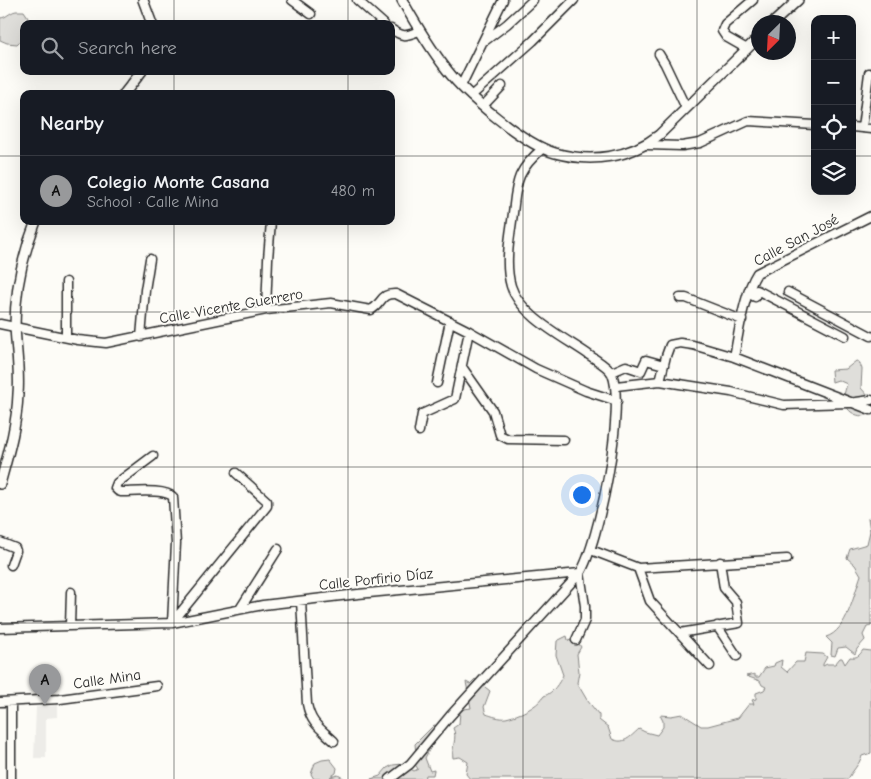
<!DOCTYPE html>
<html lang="en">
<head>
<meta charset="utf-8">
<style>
  body { margin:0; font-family:"Comic Neue",sans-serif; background:#242831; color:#f1f3f6 }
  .controls { position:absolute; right:15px; top:15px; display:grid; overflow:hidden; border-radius:10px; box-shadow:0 5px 20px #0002 }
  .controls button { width:45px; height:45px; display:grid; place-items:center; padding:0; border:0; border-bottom:1px solid #363941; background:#171b24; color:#f1f3f6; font:25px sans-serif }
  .compass { position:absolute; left:751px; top:15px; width:45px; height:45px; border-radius:50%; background:#171b24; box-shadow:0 5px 20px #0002; rotate:204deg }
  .you { position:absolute; left:581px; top:494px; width:18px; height:18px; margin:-12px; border:4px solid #fff; border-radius:50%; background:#1a73e8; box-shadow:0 0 0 8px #1a73e833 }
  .badge { display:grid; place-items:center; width:32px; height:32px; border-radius:50%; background:#98999b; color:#111; font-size:16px; font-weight:700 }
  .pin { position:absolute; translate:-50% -41px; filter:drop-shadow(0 1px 2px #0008) }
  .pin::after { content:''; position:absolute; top:26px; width:18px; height:15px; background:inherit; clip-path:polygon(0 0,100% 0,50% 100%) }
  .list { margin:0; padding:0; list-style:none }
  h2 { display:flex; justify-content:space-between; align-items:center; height:65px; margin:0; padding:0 20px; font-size:21px }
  h2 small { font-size:16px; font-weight:400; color:#9ea1a6 }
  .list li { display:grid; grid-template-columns:32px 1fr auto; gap:15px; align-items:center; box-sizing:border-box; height:70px; padding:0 20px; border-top:1px solid #363941 }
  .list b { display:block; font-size:19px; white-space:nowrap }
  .list p { margin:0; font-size:16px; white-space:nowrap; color:#9ea1a6 }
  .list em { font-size:16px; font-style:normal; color:#9ea1a6 }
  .icon { flex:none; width:28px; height:28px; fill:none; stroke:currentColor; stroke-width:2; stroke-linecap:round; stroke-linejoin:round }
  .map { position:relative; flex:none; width:871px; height:779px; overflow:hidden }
  .search { position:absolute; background:#171b24; box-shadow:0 5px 20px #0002; left:20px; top:20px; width:375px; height:55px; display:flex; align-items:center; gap:12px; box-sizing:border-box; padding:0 18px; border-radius:10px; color:#9ea1a6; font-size:19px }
  .panel { position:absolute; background:#171b24; box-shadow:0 5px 20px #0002; left:20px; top:90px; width:375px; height:135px; border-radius:10px }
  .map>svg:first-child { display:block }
  .built { fill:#edece8 }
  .green { fill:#dfdeda; stroke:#858482 }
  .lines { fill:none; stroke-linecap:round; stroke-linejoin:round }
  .minor-casing { stroke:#2b2b2b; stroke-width:11 }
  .tertiary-casing { stroke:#2b2b2b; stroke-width:12 }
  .minor { stroke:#fdfcf7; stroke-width:8 }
  .tertiary { stroke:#fdfcf7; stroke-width:9 }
  .grid { fill:none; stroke:#2b2b2b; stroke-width:1; stroke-opacity:0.55 }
  .labels { text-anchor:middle; stroke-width:4; stroke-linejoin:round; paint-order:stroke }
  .street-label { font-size:15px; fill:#2b2b2b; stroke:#fdfcf7 }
</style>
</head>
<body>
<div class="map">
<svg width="871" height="779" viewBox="0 0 871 779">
  <rect width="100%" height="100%" fill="#fdfcf7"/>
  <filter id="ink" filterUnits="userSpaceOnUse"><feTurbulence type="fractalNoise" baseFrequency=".02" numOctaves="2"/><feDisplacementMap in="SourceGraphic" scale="10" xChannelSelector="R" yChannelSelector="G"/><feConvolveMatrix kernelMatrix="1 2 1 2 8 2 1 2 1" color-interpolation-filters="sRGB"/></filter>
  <g filter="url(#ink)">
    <path class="built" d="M57,705v12l-11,1v40h-12l2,-51z"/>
    <path class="green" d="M16,11h8l4,6v7h-4v17l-5,1 -2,2 -10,-1 -7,-3v-22c6,0 10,-6 16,-7z
      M856,361l3,1 3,7 -1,19 8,9 2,1v15c-11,8 -28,-2 -27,-16 0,-4 2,-9 3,-13l-9,-4 -6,2 -1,-12 15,-1z
      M868,518l3,2v106l-4,1 -4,8 2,5 -8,9 -2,5 -9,-7 -8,1 -3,8 -4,-1 1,-12 -6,-6c21,-6 28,-43 35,-62l-6,-10 -8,-7 3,-9 17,-5 3,-13z
      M567,636l1,4 11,4 2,3 -4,7 2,18 -2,11 10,17 12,15v5l9,7 4,12c12,6 18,-2 27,-10l6,3 12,3 6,-8v-6l-3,-6 11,1 11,-2 19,12h7l30,-8 11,-14h5l-2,-4 4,-1v-6l8,-3 2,-3 -4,-2 -2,-4 -14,-5 9,-2v3h4l6,-9 9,-2 1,-3 7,-3 -1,7 6,5 9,-10h8l2,-9 17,1 4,3 -4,7v2l4,-2h8l5,-6h2l3,6 5,-7c7,1 9,-1 13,-7l8,1v102l-9,3c-3,9 -10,15 -14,23h-378l-4,-5 2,-12 -8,-5 -7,1c-2,-10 5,-20 0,-30l6,-4 1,-12 4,-3 7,-1 -5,-26 4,2 5,-5 15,12 -6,16 2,7c6,2 14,5 20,4 13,-3 30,-10 38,-22 9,-3 15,-13 19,-21l-7,-20 1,-14z
      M434,725l4,1 -2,10 -11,22 5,13 4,-1 -1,5h-7l-1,4h-54l9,-3 7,-8 6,-3 9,-1 12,7 4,-2 -4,-6 2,-9 -1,-10z
      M330,759l7,9 -1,5 -6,4 8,-2 7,4h-31l-3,-5 4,-11 7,-3z"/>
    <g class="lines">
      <g class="minor-casing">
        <path id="minor" d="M292,0l19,14
          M357,0l27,24
          M391,29c13,9 15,7 28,2
          M486,40l21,-16 26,-24
          M747,49l-21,-12 -4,-6 3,-7 28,-24
          M659,54l6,10 21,44
          M461,86l42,-86
          M471,96l62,-55 41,-41
          M483,106l19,-20
          M852,127l19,2
          M862,128l7,-55 2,1
          M647,145l35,1 18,-3 48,-22 67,4
          M788,292l83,44
          M748,293l7,4 2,-7 88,46
          M680,298h6l56,22
          M266,310l2,-51 3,-38
          M0,324l78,16 28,3 160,-33 65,-7 40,7c12,-7 9,-17 25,-16l73,37 67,38 50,22 31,10
          M66,337v-55
          M141,337l4,-47 5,-31
          M734,357c5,-25 10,-64 23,-84l114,-57
          M462,367l31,44 7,24 8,4 56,1
          M612,372l14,-6 15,5 5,-11 18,5
          M660,381l6,-25 4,-11 10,-2 13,2 41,12 137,53
          M437,383l13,-62
          M616,386l44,-5 71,11 53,13 65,-2 22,-3
          M419,431l3,-17 33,-15 14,-68
          M153,456l-36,27 -2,5 3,3 3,1c13,0 44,-4 52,5l3,46 -4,80
          M0,542l15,6 1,3 -5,14
          M591,550l47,18 149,-9
          M638,568l12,33 60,65
          M301,601l6,103c4,20 13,24 27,37
          M240,609l38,-60
          M172,623l95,-117v-5l-31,-28
          M70,626l1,-34
          M717,626l20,30
          M0,628l172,-5 91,-18 95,-11 222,-21
          M680,633l59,-10 -3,-21 -12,-14 -4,-26
          M576,640l9,-20v-14l-5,-33
          M0,702l60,-3 97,-13
          M11,702v77
          M390,779l20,-15 40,-48 130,-143c19,-30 46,-166 32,-199 -3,-7 -16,-14 -23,-19 -24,-17 -69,-39 -78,-69 -6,-20 -2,-45 1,-65 5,-36 1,-47 31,-73"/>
      </g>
      <g class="tertiary-casing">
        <path id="tertiary" d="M143,0l9,24
          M402,0c14,25 28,48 45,70 20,26 77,74 108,83 36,10 75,5 104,-18l99,-97
          M774,22l24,-22
          M124,94l18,-23
          M0,484c8,-29 17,-59 18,-90 2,-22 -2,-46 -3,-68 0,-35 8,-72 21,-105"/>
      </g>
      <use href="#minor" class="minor"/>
      <use href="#tertiary" class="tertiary"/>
    </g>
  </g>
  <path class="grid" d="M174,0v24M348,0v24M523,0v779M697,0v779M174,71v23M348,71v23M0,156h24M391,156h424M852,156h19M174,221v558M348,221v558M0,312h871M0,467h871M0,623h871"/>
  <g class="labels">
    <g class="street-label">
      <text transform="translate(796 240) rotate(-28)" y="5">Calle San José</text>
      <text transform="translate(231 306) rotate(-10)" y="5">Calle Vicente Guerrero</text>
      <text transform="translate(376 579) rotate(-6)" y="5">Calle Porfirio Díaz</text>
      <text transform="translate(107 679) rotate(-8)" y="5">Calle Mina</text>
    </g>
  </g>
</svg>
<div class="controls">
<button>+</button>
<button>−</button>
<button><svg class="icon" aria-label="locate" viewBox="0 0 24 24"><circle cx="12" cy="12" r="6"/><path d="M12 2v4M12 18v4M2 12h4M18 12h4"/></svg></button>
<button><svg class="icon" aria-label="layers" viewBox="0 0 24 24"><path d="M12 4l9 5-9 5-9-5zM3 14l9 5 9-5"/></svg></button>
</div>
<svg class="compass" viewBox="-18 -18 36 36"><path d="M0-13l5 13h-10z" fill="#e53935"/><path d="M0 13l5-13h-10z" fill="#9ea1a6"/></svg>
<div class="you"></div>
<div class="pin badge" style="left:45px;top:705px">A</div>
<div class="search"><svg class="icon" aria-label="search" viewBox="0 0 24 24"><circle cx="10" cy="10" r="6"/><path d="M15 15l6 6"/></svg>Search here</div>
<section class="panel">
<h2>Nearby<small></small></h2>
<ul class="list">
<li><span class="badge">A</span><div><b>Colegio Monte Casana</b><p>School · Calle Mina</p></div><em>480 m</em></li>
</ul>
</section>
</div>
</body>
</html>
